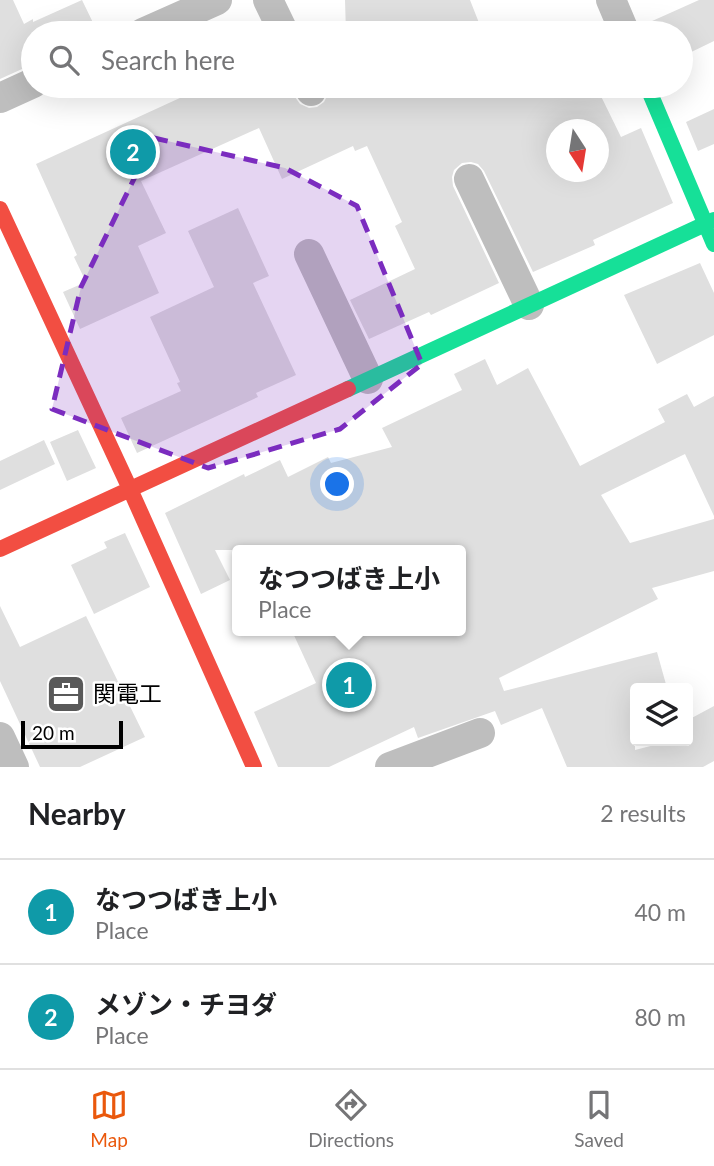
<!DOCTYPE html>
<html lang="en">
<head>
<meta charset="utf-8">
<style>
  body { margin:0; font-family:Lato,"Noto Sans JP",sans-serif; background:#f2f2f2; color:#202124 }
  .controls { position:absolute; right:21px; bottom:21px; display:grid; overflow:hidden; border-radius:7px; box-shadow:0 7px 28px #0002 }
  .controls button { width:63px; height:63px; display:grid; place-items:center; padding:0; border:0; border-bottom:2px solid #e0e0e0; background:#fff; color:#202124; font:35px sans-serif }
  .compass { position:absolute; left:546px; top:119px; width:63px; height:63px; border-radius:50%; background:#fff; box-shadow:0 7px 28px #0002; rotate:168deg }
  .scale { position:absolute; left:21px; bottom:18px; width:102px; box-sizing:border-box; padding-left:7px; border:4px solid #000; border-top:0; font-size:19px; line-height:24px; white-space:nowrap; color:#000; -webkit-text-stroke:5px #fff; paint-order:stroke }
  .you { position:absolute; left:338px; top:485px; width:24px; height:24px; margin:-18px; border:5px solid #fff; border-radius:50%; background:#1a73e8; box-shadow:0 0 0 10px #1a73e833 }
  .badge { display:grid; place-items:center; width:46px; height:46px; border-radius:50%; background:#ea580c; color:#fff; font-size:23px; font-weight:700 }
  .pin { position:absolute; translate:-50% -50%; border:4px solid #fff; box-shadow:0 2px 7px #0006 }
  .popup { position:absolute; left:232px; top:545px; width:234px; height:91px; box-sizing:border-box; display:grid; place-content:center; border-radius:7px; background:#fff; filter:drop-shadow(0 2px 5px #0005); font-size:23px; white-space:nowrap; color:#757577 }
  .popup b { font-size:26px; color:#202124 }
  .popup::after { content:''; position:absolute; left:50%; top:100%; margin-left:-14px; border:14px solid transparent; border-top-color:#fff }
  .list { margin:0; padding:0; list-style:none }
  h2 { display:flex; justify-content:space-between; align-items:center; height:91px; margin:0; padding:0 28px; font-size:30px }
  h2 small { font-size:23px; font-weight:400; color:#757577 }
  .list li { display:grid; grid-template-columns:46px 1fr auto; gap:21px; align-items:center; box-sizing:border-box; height:105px; padding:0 28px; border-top:2px solid #e0e0e0 }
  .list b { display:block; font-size:26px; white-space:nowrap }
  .list p { margin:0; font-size:23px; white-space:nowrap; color:#757577 }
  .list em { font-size:23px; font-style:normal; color:#757577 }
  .icon { flex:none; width:38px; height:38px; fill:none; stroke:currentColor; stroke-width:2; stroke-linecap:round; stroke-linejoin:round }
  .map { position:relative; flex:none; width:714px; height:767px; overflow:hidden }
  .search { position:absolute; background:#fff; box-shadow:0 7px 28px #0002; left:21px; right:21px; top:21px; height:77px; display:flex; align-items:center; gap:18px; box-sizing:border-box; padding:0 24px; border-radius:38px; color:#757577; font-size:26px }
  .sheet { height:301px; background:#fff }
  nav { display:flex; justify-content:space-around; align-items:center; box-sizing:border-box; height:98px; border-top:2px solid #e0e0e0; background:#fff; font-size:19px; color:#757577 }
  nav a { display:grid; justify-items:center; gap:4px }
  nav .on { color:#ea580c }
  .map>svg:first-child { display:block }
  .building { fill:#dfdfdf; fill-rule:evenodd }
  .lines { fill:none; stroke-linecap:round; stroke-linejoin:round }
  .street { stroke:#bebebe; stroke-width:30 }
  .fast { stroke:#16e098; stroke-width:16 }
  .jam { stroke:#f24e42; stroke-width:16 }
  .marked { fill:#7b2cbf; fill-opacity:0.2; stroke:#7b2cbf; stroke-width:5; stroke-dasharray:14 9; stroke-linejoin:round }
  .labels { text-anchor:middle; stroke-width:5; stroke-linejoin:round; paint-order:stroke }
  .poi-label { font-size:23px; fill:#000; stroke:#fff; text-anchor:start }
</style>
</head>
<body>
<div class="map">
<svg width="714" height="767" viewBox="0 0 714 767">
  <rect width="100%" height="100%" fill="#fff"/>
  <path class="building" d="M0,0h13l11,24 9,-5v3l49,-22 16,33h-65v31l-33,15z
    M345,0h125l13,33h-137z
    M699,0h15v41l-33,16v-24h-39l-1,-7z
    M206,86l6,12 27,-12h53l3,11 5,7 9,4 8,-1 7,-5 4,-8 -1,-8h269l25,51 20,-9 32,75 -80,37 2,5 -62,27 -49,-101 -6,-7 -7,-2 -9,1 -8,7 -2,7 1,9 46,97 -68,32 -2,-3 -60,27 -19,-39 65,-31 -20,-43 7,-4 -35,-76 -12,5 -2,-5 -71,33 -23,-51 -118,53 25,52 -28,13 21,47 -79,36 -17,-37 23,-10 -12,-25 3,-2 -41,-91zM556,130h42v42h-42z
    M714,109v35l-16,7 -12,-29z
    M238,208l31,68 -16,7 43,92 -40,18 2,4 -121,56 -16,-35 60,-27 -4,-8 3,-1 -30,-65 64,-30 -26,-56z
    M700,263l14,30v42l-57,29 -33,-69z
    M485,359l12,26 31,-17 52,98 85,-44 -7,-13 29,-15 7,13 20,-11v120l-29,-62 -84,41 29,48 84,-24v52l-62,17 6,11 -159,79 5,13 153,-39 10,36h-32v62l35,-9h18v-21l26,-14v55l-11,6h-136l-25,-59 -41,17 -6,-14 -77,27 -4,-11 -85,40h-51l-24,-55 62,-29 -24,-52h169v-81h-246l15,30 -29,14 -36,-81 79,-39 1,3 35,-17 8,17 40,-20 3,6 61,-16 -10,-19 80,-38 -8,-16z
    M78,430l18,38 -29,13 -17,-39z
    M44,440l11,24 -55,26v-29z
    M125,533l25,54 -56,27 -23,-49 36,-17 -3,-6z
    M0,606l20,41 66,-31 59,121 -65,30h-40l-40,-86z"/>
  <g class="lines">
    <path class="street" d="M268,0l16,33
      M611,0l14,33
      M143,33l74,-33
      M309,86l2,5
      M0,98l33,-15
      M469,179l60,126
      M309,254l59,125
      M0,737l14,30
      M390,767l90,-34"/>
    <path class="fast" d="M647,86l67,158
      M348,389l366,-169"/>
    <path class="jam" d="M0,209l130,280 124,278
      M0,549l348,-160"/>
  </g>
  <path class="marked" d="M154,138l131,30 72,38 65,158 -82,65 -132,39 -156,-59 29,-122z"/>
  <defs>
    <g id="office-square" transform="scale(2.0125)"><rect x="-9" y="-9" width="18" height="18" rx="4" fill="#595959" stroke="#fff"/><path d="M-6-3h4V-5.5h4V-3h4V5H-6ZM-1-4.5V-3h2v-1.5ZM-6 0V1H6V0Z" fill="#fff"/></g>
  </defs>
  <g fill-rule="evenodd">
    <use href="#office-square" x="66" y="694"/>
  </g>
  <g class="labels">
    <g class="poi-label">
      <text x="93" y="702">関電工</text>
    </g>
  </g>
</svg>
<div class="controls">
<button><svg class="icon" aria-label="layers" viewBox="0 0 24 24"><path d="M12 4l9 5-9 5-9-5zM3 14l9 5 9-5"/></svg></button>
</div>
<svg class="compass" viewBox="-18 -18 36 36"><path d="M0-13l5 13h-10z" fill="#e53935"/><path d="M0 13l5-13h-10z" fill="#757577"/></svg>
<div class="scale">20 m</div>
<div class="you"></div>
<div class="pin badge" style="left:349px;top:685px;background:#0f9aa8">1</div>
<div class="popup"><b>なつつばき上小</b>Place</div>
<div class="pin badge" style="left:133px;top:152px;background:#0f9aa8">2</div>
<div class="search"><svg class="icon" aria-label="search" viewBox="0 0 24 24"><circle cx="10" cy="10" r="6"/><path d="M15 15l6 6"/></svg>Search here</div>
</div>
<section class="sheet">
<h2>Nearby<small>2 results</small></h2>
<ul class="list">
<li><span class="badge" style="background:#0f9aa8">1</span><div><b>なつつばき上小</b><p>Place</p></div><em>40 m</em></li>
<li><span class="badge" style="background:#0f9aa8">2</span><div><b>メゾン・チヨダ</b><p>Place</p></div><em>80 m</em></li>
</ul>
</section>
<nav>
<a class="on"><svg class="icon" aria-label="map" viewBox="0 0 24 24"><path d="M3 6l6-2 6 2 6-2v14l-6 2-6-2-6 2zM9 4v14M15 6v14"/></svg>Map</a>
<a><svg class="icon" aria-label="directions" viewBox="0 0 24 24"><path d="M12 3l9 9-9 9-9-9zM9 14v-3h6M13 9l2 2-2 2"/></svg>Directions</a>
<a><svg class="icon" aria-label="saved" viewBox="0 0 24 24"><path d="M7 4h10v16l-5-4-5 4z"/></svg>Saved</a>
</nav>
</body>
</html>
